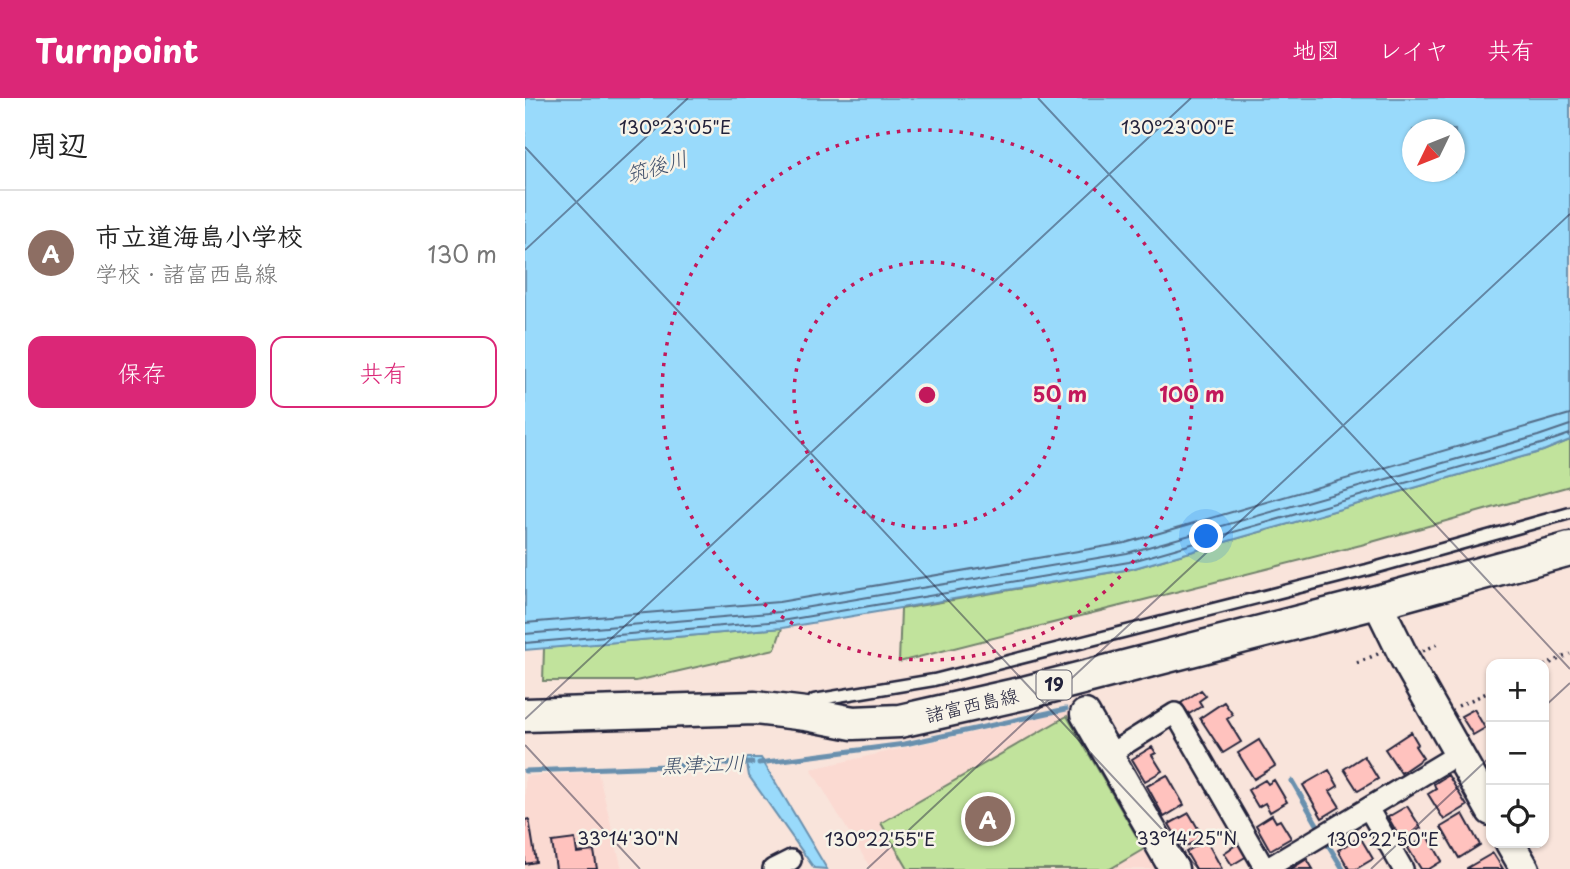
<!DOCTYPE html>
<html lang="ja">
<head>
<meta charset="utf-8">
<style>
  body { margin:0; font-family:"Playpen Sans","Klee One",sans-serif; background:#f2f2f2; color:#222 }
  .controls { position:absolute; right:21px; bottom:21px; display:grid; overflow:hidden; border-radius:14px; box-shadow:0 2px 5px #0004 }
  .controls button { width:63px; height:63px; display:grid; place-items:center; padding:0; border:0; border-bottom:2px solid #e0e0e0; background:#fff; color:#222; font:35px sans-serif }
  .compass { position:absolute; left:877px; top:21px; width:63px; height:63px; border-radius:50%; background:#fff; box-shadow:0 2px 5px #0004; rotate:227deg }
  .you { position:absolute; left:682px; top:439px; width:24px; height:24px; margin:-18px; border:5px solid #fff; border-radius:50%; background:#1a73e8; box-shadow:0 0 0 10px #1a73e833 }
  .badge { display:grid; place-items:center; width:46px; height:46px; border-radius:50%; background:#db2777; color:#fff; font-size:23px; font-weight:700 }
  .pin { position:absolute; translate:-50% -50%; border:4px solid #fff; box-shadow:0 2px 7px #0006 }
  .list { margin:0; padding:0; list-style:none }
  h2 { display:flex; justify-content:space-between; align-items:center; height:91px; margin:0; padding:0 28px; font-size:30px }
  h2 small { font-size:23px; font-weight:400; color:#767676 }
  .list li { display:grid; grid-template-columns:46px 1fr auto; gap:21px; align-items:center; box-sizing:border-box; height:126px; padding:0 28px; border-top:2px solid #e0e0e0 }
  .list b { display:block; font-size:26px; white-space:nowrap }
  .list p { margin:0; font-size:23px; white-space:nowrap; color:#767676 }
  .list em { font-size:23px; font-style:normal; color:#767676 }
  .actions { display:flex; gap:14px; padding:21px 28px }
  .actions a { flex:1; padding:16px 0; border:2px solid #db2777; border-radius:14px; text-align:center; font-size:24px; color:#db2777 }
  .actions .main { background:#db2777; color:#fff }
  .icon { flex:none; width:38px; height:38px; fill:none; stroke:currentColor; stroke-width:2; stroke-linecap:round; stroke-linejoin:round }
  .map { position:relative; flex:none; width:1045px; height:771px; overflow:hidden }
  header { display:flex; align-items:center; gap:42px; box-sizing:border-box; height:98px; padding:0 35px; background:#db2777; color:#fff }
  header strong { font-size:33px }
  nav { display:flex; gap:38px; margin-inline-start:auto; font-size:24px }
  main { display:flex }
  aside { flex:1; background:#fff }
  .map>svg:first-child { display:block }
  .built { fill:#fbdad2 }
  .green { fill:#c1e39c; stroke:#72826c; stroke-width:2 }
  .water { fill:#99dafb; stroke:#6990ae; stroke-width:2; fill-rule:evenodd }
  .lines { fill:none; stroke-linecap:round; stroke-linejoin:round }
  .shore { stroke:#526c88; stroke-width:2 }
  .stream { stroke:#6990ae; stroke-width:5 }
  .building { fill:#ffc2be; stroke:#22223b; stroke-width:2 }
  .lane-casing { stroke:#22223b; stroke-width:15 }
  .street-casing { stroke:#22223b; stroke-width:24 }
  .secondary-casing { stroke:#22223b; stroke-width:33 }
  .primary-casing { stroke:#22223b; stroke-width:37 }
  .path { stroke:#22223b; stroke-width:3.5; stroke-dasharray:2 5; stroke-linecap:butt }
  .lane { stroke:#f7f3e8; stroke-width:10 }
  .street { stroke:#f7f3e8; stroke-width:19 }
  .secondary { stroke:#f7f3e8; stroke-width:28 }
  .primary { stroke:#f7f3e8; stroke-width:32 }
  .ticks { fill:none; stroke:#22223b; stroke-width:2; stroke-opacity:0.45 }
  .ring { fill:none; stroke:#c2185b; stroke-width:3.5; stroke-dasharray:3.5 7 }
  .labels { text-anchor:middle; stroke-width:5; stroke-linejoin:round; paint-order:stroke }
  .shield { fill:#f7f3e8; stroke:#62616f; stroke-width:2 }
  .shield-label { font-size:18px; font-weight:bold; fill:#22223b }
  .street-label { font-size:19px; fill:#22223b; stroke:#f7f3e8 }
  .water-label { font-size:21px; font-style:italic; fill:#40506b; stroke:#f7f3e8 }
  .ticks-label { font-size:18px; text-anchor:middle; fill:#22223b; stroke:#f7f3e8; stroke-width:5; stroke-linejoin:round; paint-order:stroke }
  .centre { fill:#c2185b; stroke:#f7f3e8; stroke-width:3.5 }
  .ring-label { font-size:21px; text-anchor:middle; font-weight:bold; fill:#c2185b; stroke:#f7f3e8; stroke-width:5; stroke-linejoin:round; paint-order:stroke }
</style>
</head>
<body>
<header>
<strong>Turnpoint</strong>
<nav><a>地図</a><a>レイヤ</a><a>共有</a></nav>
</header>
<main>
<aside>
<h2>周辺<small></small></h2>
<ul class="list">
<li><span class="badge" style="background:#8d6e63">A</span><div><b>市立道海島小学校</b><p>学校 · 諸富西島線</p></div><em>130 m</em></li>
</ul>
<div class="actions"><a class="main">保存</a><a>共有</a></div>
</aside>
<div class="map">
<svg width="1045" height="771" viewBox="0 0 1045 771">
  <rect width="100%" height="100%" fill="#f9e4db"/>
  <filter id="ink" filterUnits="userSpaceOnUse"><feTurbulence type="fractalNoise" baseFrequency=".0143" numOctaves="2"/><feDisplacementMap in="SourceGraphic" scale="14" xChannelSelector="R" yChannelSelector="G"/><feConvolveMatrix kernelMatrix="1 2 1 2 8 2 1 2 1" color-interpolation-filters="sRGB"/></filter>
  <g filter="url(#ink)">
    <path class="built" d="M547,612l91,159h-292l-60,-100z
      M73,674l24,97h-97v-93z"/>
    <path class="green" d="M1045,342v46l-209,59 -462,117 2,-53 230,-40 412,-118z
      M257,530l-7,21 -139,32h-93l1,-33z
      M542,618l77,133 -34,20h-202l-27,-46z"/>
    <path class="water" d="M0,0h1045v342l-27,11 -412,118 -349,59 -257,22zM888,32h42v42h-42z
      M221,660h15l66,111 -13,-1 -65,-92z"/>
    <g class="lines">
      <path class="shore" d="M0,525l254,-21 346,-59 445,-129
        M0,536l255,-22 347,-59 411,-117 32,-11
        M0,545l256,-22 348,-59 412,-118 29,-10"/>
      <path class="stream" d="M234,665l146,-19 161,-35
        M0,673l227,-8
        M767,683l26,45
        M802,745l16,26"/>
    </g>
    <path class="building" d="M676,592l5,6 -7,5 3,5 -13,8 -8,-11z
      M699,604l9,13 -6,4 14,23 -18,11 -23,-35z
      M949,611l11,19 -12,7 -12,-19z
      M886,634l7,12 -3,2 8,12 -22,15 -16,-24z
      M734,642l16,26 -21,13 -16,-26z
      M627,649l4,6 -4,2 10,16 -17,10 -13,-22z
      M839,658l14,23 -20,12 -14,-22z
      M804,672l9,16 -8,5 10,16 -18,11 -19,-33z
      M642,677l17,30 -20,12 -17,-31z
      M923,677l19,31 -23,14 -16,-26 8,-5 -2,-5z
      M740,682l3,4 6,-4 13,22 -17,10 -5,-9 -7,4 -10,-17z
      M882,708l14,22 -20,12 -13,-23z
      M664,715l14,24 -20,11 -14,-24z
      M938,716l17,31 -21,13 -18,-31z
      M747,717l4,7 4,-2 11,18 -21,12 -14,-25z
      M4,721l7,43 -11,2v-44z
      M903,738l14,25 -13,8h-8l-13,-21z
      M835,739l13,22 -17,10h-7l-11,-19z
      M50,741l2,14 17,-2 3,18h-41l-4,-27z
      M681,742l16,29h-26l-10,-17z
      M714,745l8,13 -15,9 -8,-12z
      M968,755l10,16h-36v-1z
      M782,761l6,10h-22z"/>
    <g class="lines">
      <g class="lane-casing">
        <path id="lane" d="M284,612l5,-10 120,-20 433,-110 203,-57"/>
      </g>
      <g class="street-casing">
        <path id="street" d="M583,657l67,-42 90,156
          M843,710l35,61
          M248,771l18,-9
          M741,771l192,-115"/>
      </g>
      <g class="secondary-casing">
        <path id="secondary" d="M852,504l28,57 86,152
          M560,616l89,155
          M985,745l15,26"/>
      </g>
      <g class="primary-casing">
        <path id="primary" d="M0,617l230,-7 51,6 47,9 47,-2 124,-28 353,-91 193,-53"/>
      </g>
      <path class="path" d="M898,553l17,-8
        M832,565l23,-10
        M1019,568l26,-12
        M933,608l33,-15"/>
      <use href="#lane" class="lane"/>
      <use href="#street" class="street"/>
      <use href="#secondary" class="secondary"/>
      <use href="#primary" class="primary"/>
    </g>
  </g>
  <path class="ticks" d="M513,0l532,571M0,49l674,722M0,152l163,-152M1019,609l26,-24M0,621l666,-621M0,647l115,124M342,771l703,-655M846,771l120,-113"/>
  <g class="ring">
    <circle cx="402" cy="297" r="133"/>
    <circle cx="402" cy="297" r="265"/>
  </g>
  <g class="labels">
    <rect class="shield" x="511.5" y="572.5" width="35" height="29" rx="5"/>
    <g class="shield-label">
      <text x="529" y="593">19</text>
    </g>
    <g class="street-label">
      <text transform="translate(447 607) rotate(-13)" y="7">諸富西島線</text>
    </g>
    <g class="water-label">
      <text transform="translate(132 69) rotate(-16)" y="7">筑後川</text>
      <text transform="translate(178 667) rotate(-2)" y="7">黒津江川</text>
    </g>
  </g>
  <g class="ticks-label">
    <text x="150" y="36">130°23'05"E</text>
    <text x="653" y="36">130°23'00"E</text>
    <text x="103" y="747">33°14'30"N</text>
    <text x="662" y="747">33°14'25"N</text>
    <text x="355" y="748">130°22'55"E</text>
    <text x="858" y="748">130°22'50"E</text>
  </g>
  <circle cx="402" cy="297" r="10" class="centre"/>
  <g class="ring-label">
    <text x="535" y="304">50 m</text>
    <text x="667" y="304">100 m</text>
  </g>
</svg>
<div class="controls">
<button>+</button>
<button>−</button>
<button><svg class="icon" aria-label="locate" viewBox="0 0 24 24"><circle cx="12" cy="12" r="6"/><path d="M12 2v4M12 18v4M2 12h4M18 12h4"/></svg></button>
</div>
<svg class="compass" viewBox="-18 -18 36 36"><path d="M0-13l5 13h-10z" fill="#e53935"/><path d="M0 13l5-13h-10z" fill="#767676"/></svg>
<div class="you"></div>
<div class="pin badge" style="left:463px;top:721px;background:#8d6e63">A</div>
</div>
</main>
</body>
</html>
